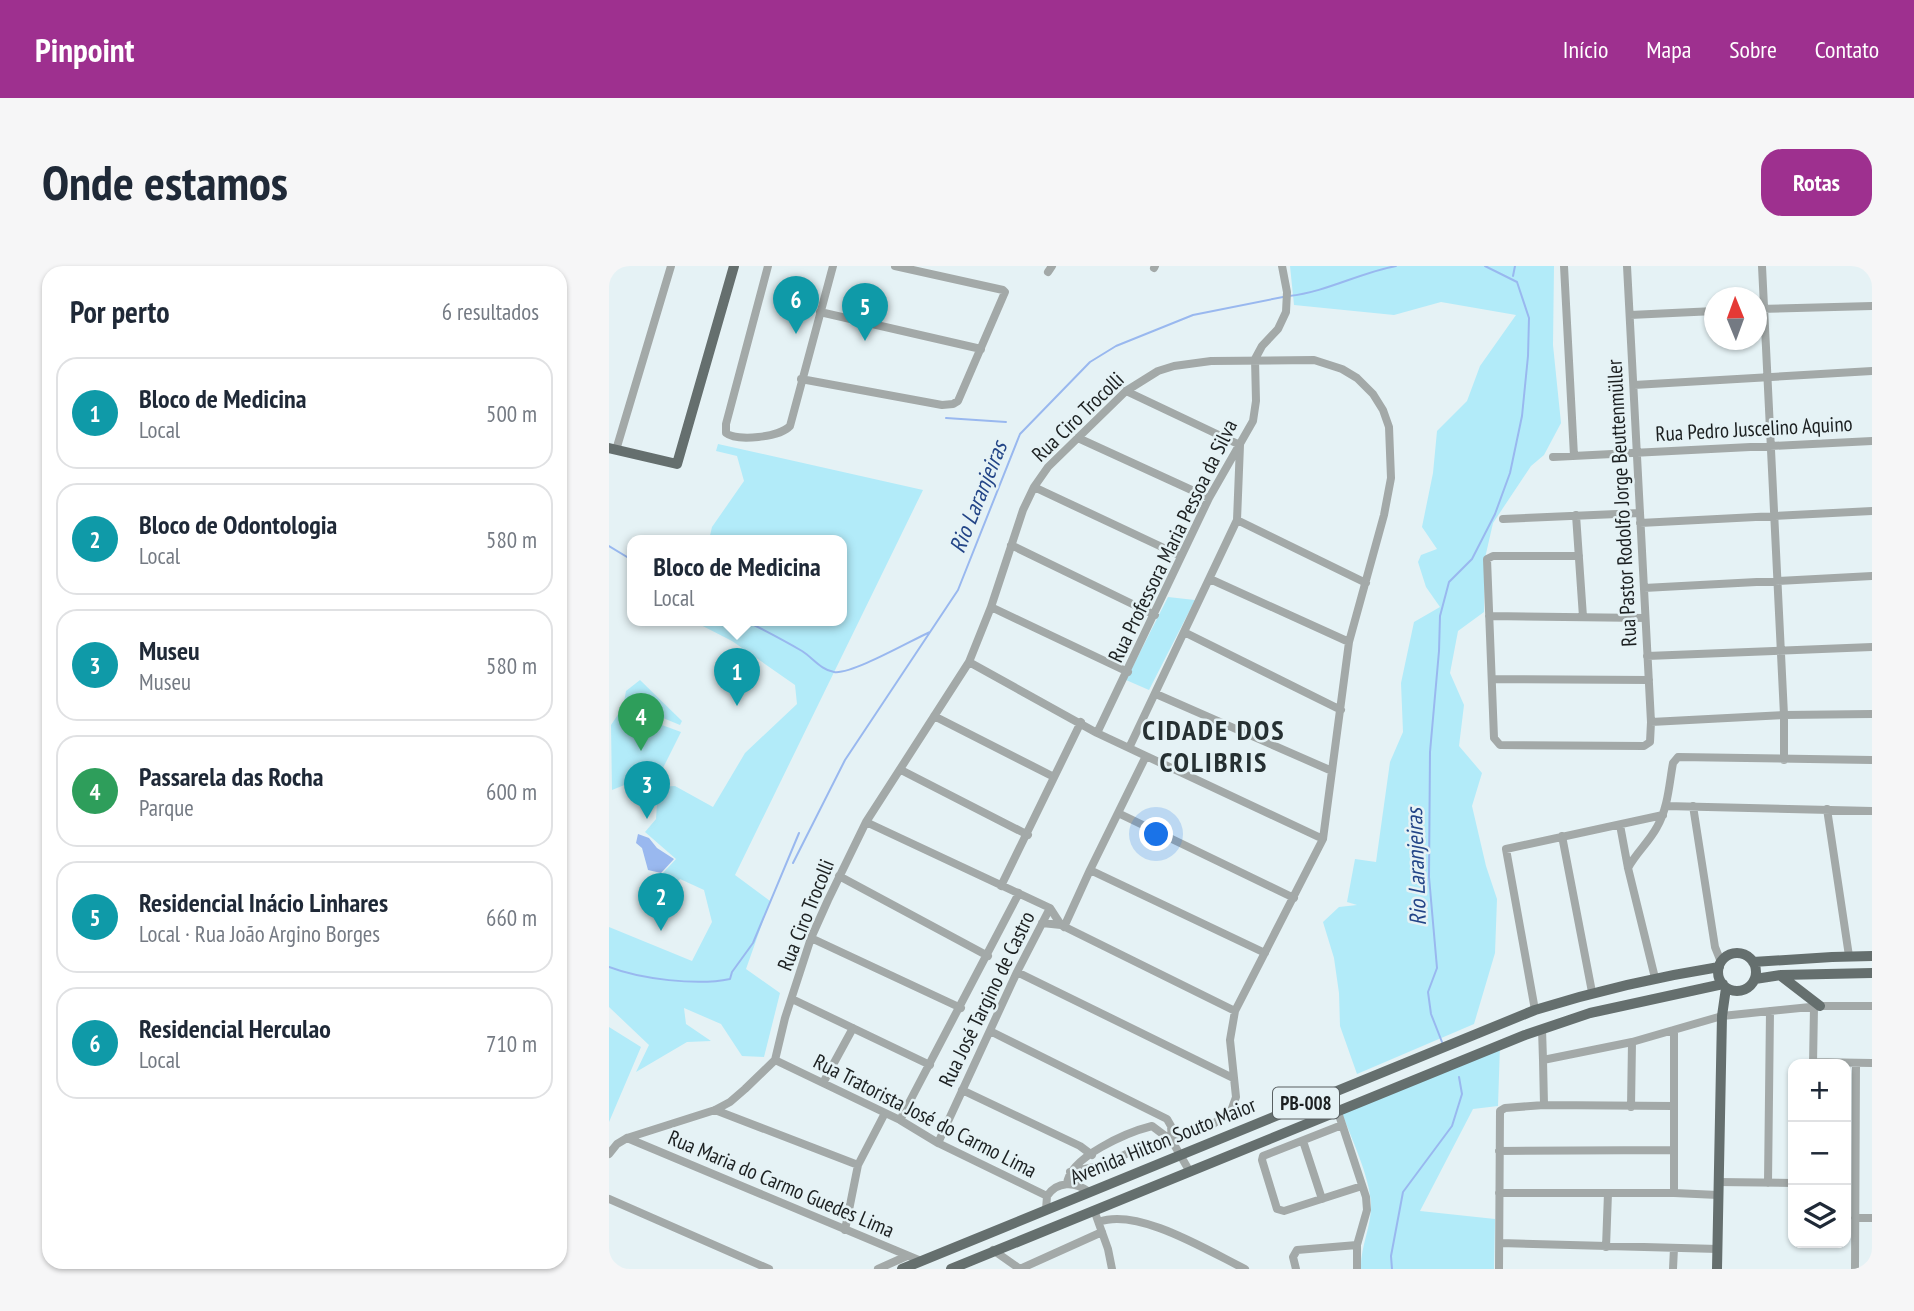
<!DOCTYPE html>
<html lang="pt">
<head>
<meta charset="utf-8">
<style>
  body { margin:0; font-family:"PT Sans Narrow",sans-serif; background:#f6f6f7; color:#1f2937 }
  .controls { position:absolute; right:21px; bottom:21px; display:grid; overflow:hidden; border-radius:14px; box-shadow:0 2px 5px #0004 }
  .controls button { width:63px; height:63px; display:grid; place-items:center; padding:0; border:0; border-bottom:2px solid #e0e1e3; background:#fff; color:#1f2937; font:35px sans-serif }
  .compass { position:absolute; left:1095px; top:21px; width:63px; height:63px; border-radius:50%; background:#fff; box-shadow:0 2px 5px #0004; rotate:359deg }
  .you { position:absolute; left:548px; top:569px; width:24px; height:24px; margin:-18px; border:5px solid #fff; border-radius:50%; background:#1a73e8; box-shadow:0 0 0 10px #1a73e833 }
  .badge { display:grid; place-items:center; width:46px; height:46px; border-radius:50%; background:#9e308f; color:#fff; font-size:23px; font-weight:700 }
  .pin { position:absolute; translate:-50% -58px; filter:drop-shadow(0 2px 4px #0008) }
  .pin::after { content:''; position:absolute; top:37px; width:24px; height:21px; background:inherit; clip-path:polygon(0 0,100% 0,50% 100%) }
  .popup { position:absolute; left:18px; top:269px; width:220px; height:91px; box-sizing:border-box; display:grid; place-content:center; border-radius:14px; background:#fff; filter:drop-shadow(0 2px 5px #0005); font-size:23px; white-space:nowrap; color:#747a83 }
  .popup b { font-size:26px; color:#1f2937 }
  .popup::after { content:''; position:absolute; left:50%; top:100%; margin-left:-14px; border:14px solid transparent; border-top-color:#fff }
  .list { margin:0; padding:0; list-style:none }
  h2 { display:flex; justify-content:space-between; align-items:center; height:91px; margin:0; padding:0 28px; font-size:30px }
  h2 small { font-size:23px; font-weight:400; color:#747a83 }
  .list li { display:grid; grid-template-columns:46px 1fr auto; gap:21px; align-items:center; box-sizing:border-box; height:112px; margin:0 14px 14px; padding:0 14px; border:2px solid #e0e1e3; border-radius:21px }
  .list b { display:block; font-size:26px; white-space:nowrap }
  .list p { margin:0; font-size:23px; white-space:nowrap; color:#747a83 }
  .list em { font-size:23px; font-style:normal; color:#747a83 }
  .icon { flex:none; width:38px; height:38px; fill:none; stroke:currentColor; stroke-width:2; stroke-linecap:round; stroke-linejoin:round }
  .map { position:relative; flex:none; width:1263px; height:1003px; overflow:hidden; border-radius:21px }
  header { display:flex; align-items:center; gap:42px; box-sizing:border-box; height:98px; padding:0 35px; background:#9e308f; color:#fff }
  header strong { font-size:33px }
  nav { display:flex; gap:38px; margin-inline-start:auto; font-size:24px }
  .intro { display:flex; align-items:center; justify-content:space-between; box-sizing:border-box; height:168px; padding:0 42px }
  h1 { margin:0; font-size:49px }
  .button { padding:18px 32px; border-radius:21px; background:#9e308f; color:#fff; font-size:24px; font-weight:700 }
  main { display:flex; gap:42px; padding:0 42px }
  aside { flex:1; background:#fff; border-radius:21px; box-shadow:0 2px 5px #0004 }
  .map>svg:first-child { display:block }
  .green { fill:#b2ebf9 }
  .water { fill:#99b8ef }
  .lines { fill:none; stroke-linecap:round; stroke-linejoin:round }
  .stream { stroke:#99b8ef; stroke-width:2 }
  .minor { stroke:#a3a9a8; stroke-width:8 }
  .major { stroke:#656f6e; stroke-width:10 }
  .labels { text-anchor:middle; stroke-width:5; stroke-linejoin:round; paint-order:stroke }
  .shield { fill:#e5f2f5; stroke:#585f61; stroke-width:2 }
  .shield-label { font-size:19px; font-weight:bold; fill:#1c2021 }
  .street-label { font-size:21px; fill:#1c2021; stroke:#e5f2f5 }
  .water-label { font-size:23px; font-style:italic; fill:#234587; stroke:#e5f2f5 }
  .district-label { font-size:28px; font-weight:bold; letter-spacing:2px; fill:#263032; stroke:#e5f2f5 }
</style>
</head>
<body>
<header>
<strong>Pinpoint</strong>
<nav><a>Início</a><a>Mapa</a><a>Sobre</a><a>Contato</a></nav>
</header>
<div class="intro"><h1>Onde estamos</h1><a class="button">Rotas</a></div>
<main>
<aside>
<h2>Por perto<small>6 resultados</small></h2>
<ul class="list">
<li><span class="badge" style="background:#0f9aa8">1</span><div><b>Bloco de Medicina</b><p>Local</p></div><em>500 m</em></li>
<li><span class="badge" style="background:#0f9aa8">2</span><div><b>Bloco de Odontologia</b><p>Local</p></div><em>580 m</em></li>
<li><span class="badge" style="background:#0f9aa8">3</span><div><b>Museu</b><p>Museu</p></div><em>580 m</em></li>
<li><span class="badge" style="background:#2e9e5b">4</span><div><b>Passarela das Rocha</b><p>Parque</p></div><em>600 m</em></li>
<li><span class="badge" style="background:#0f9aa8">5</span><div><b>Residencial Inácio Linhares</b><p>Local · Rua João Argino Borges</p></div><em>660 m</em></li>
<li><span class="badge" style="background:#0f9aa8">6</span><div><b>Residencial Herculao</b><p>Local</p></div><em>710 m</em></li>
</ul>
</aside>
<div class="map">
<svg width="1263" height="1003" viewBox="0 0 1263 1003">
  <rect width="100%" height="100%" fill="#e5f2f5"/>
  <path class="green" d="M681,0h264l-1,79 8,78 -17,32 -13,11 -38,57 -8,35 -1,54 -26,19 -8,42 14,32 -5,41 23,27 -10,33 14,60 11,33 -2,54 -21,71 -117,50 -17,-48 -1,-33 -5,-35 -11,-36 16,-15 18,-2 -10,-3 8,-43 21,3 14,-100 13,-30 -2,-49 13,-61 26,-15 -14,-20 -8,-25 3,-7 16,-6 -15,-22 11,-54 4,-42 30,-30 13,-35 36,-51 -75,-13 -47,13 -100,-10z
    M109,178l205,46 -188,385 35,26 -24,68 34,24 -16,64 -22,-1 -21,-32 -37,-16 2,16 25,17 -24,1 -51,30 13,-27 -40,-38v-80l83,34 20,-39 -8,-32 -24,-11 -13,13 -5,-18 14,-15 -31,-27 11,-13 2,-32 17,-1 38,21 32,-54 52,-49 -2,-19 -63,-44 -41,-21h151v-80h-133l3,-13 32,-46 -7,-25 -21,-5z
    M559,331l27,3 -46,90 -23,-10z
    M31,414l42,41 -2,4 -56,-23 2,-11z
    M12,444l60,22 -19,38 -50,20 -1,-65z
    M0,761l32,20 -32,75z
    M891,779l-2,61 -25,3 -53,102 75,8 -1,50h-133c-1,-22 11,-43 10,-66 -2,-28 -19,-63 -29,-90z"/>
  <path class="water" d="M29,568l11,4 8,10 17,11 -13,14 -13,-3 -6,-22 -6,-5z"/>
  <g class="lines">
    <path class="stream" d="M904,10l2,-10
      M680,30c37,-4 70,-23 107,-30
      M337,152l60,4
      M0,280l23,14
      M135,354c20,10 39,20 58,31 11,7 19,19 32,21 17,3 76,-31 96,-40
      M184,597l52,-103 113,-170 62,-156 70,-72 26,-16 77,-31 90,-18
      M0,701c31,12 88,19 121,12l2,-7 21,-29 46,-110
      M833,776l-11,-28 -3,-22 9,-24 -8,-91 1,-125 9,-101 1,-35 9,-34 23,-23 23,-45 15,-41 12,-57 6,-60 1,-38 -12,-36 -32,-16
      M783,1003l-1,-13 12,-64 49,-66 10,-32 -3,-17"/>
    <path class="minor" d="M159,0l-42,158v9c11,9 54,4 64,-7l43,-160
      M955,0l10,190
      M1153,0l22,449v45
      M545,2l1,-2
      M439,6l4,-6
      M1148,43l115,-3
      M211,46l161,37
      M1021,49l85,-4
      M192,113l141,26 11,-1 5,-3 47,-109 -2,-2 -108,-24
      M1025,119l238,-14
      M517,125l114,54 -3,75 -108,228
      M469,172l131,60
      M7,184l55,-184
      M944,191l319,-16
      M425,221l147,69
      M967,249l7,102
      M894,253l137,-6
      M628,254l129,63
      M1031,257l232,-12
      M402,279l144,70
      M970,290h-86l-6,3 7,179 6,7 144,1 6,-4 1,-20 -24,-456
      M601,313l139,63
      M1035,322l228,-12
      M382,341l137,65
      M880,350l156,2
      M575,366l157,78
      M1038,390l225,-9
      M360,396l128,71 226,106
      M883,413l157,1
      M547,428l176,77
      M325,450l120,61
      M1042,456l133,-7 88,-1
      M488,467l112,-235 44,-77 3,-20 -1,-42 7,-13 16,-17 8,-17 1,-20 -5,-26
      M292,504l127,65
      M1057,540l206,5
      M1084,540l22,141 6,15
      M1218,543l22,147
      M509,547l176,85
      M257,556l184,86 11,17
      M1011,559l8,43 27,110
      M953,570l30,156
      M1019,602c8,-15 21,-26 29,-41 11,-19 12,-42 16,-64l5,-6 194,3
      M481,604l175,83
      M230,610l149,80
      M392,620l80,-164
      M433,657l19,2 174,86
      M455,661l26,-57 56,-114
      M202,672l150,70
      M408,706l216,106
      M183,733l138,66
      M926,744l-29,-161 157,-34
      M933,763l1,31
      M381,765l177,88 4,7 1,15 18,31
      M166,794l125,60 38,23 109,53 -1,14
      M1204,796l59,1
      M1204,798l1,-57
      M214,817l30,-55
      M353,824l118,56 12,9
      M935,839l-1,-45 89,-18 90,-26 98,-10h52
      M1022,841l1,-65
      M106,844l143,55
      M729,846l28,85 1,13 -10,35v24
      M291,854l119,-227
      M733,859l-79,31 -1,4 15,49 7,2 78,-25
      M18,872l294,123
      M694,875l19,58
      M329,877l79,-171 33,-64
      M890,885l174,-1
      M0,888l8,-10 10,-6 88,-28 15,-8 15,-13 30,-29 10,-42 26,-80 17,-38 38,-78 103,-160 22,-55 32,-97 11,-23 14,-20 78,-76 32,-20 16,-5 37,-5 103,-1 28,9 15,9 16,16 10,16 6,17 2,51 -7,37 -35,127 -26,197 -88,172 -5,29 6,57 -5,14 -22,16 -37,14 -40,10 -28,14 -34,7
      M1109,916l75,1
      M1159,917l2,-172
      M458,918c2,-27 61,-52 85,-58l20,15
      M890,927h175l44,2
      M1065,927v-163
      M438,930c10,-15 28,-15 42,-4
      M0,933l160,70
      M485,944l14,39 4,20
      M1246,952h17
      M490,956c39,-15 111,30 146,47
      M236,964l13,-65 27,-52
      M891,977l218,6
      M997,981l2,-54
      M384,984l27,19
      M0,1001l4,2
      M269,1003l29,-13
      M411,1003l82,-37
      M687,1003l-3,-12 4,-7 60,-5
      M890,1003l1,-158 5,-3 39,-3 129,1
      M1064,1003l1,-21
      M1246,1003l1,-206"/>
    <path class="major" d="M0,182l68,16 57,-198
      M1109 706a19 19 0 1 1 38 0a19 19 0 1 1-38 0Z
      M1144,696l79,-5 40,-1
      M1172,710l39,30
      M1146,713l26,-4 91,-2
      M293,1003l633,-259c61,-19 121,-33 184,-43
      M342,1003l574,-234 65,-22 133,-29
      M1108,1003l5,-253 4,-28"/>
  </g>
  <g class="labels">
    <rect class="shield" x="664" y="821.5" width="66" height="31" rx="5"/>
    <g class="shield-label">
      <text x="697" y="844">PB-008</text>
    </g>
    <g class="street-label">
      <text transform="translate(469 151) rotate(-44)" y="7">Rua Ciro Trocolli</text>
      <text transform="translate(1145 163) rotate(-3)" y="7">Rua Pedro Juscelino Aquino</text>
      <text transform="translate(1013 237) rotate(-93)" y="7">Rua Pastor Rodolfo Jorge Beuttenmüller</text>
      <text transform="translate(564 275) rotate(-64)" y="7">Rua Professora Maria Pessoa da Silva</text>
      <text transform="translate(197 649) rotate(-68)" y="7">Rua Ciro Trocolli</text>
      <text transform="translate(378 733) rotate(-64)" y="7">Rua José Targino de Castro</text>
      <text transform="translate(316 850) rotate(27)" y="7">Rua Tratorista José do Carmo Lima</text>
      <text transform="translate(554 875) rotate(-22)" y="7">Avenida Hilton Souto Maior</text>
      <text transform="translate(172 918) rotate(23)" y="7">Rua Maria do Carmo Guedes Lima</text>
    </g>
    <g class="water-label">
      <text transform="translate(369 231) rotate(-68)" y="8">Rio Laranjeiras</text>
      <text transform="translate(807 601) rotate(-92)" y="8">Rio Laranjeiras</text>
    </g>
    <g class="district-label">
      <text x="605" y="474">CIDADE DOS<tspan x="605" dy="32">COLIBRIS</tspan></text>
    </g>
  </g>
</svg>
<div class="controls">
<button>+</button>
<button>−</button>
<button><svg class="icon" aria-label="layers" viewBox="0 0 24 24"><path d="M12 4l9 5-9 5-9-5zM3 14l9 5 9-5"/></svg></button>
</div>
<svg class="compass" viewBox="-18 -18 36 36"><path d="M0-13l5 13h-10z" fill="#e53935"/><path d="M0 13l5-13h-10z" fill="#747a83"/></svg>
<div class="you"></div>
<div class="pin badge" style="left:128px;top:440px;background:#0f9aa8">1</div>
<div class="popup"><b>Bloco de Medicina</b>Local</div>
<div class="pin badge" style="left:52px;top:665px;background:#0f9aa8">2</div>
<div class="pin badge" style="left:38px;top:553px;background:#0f9aa8">3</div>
<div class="pin badge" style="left:32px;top:485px;background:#2e9e5b">4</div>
<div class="pin badge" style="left:256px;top:75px;background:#0f9aa8">5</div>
<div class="pin badge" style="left:187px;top:68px;background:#0f9aa8">6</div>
</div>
</main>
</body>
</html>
